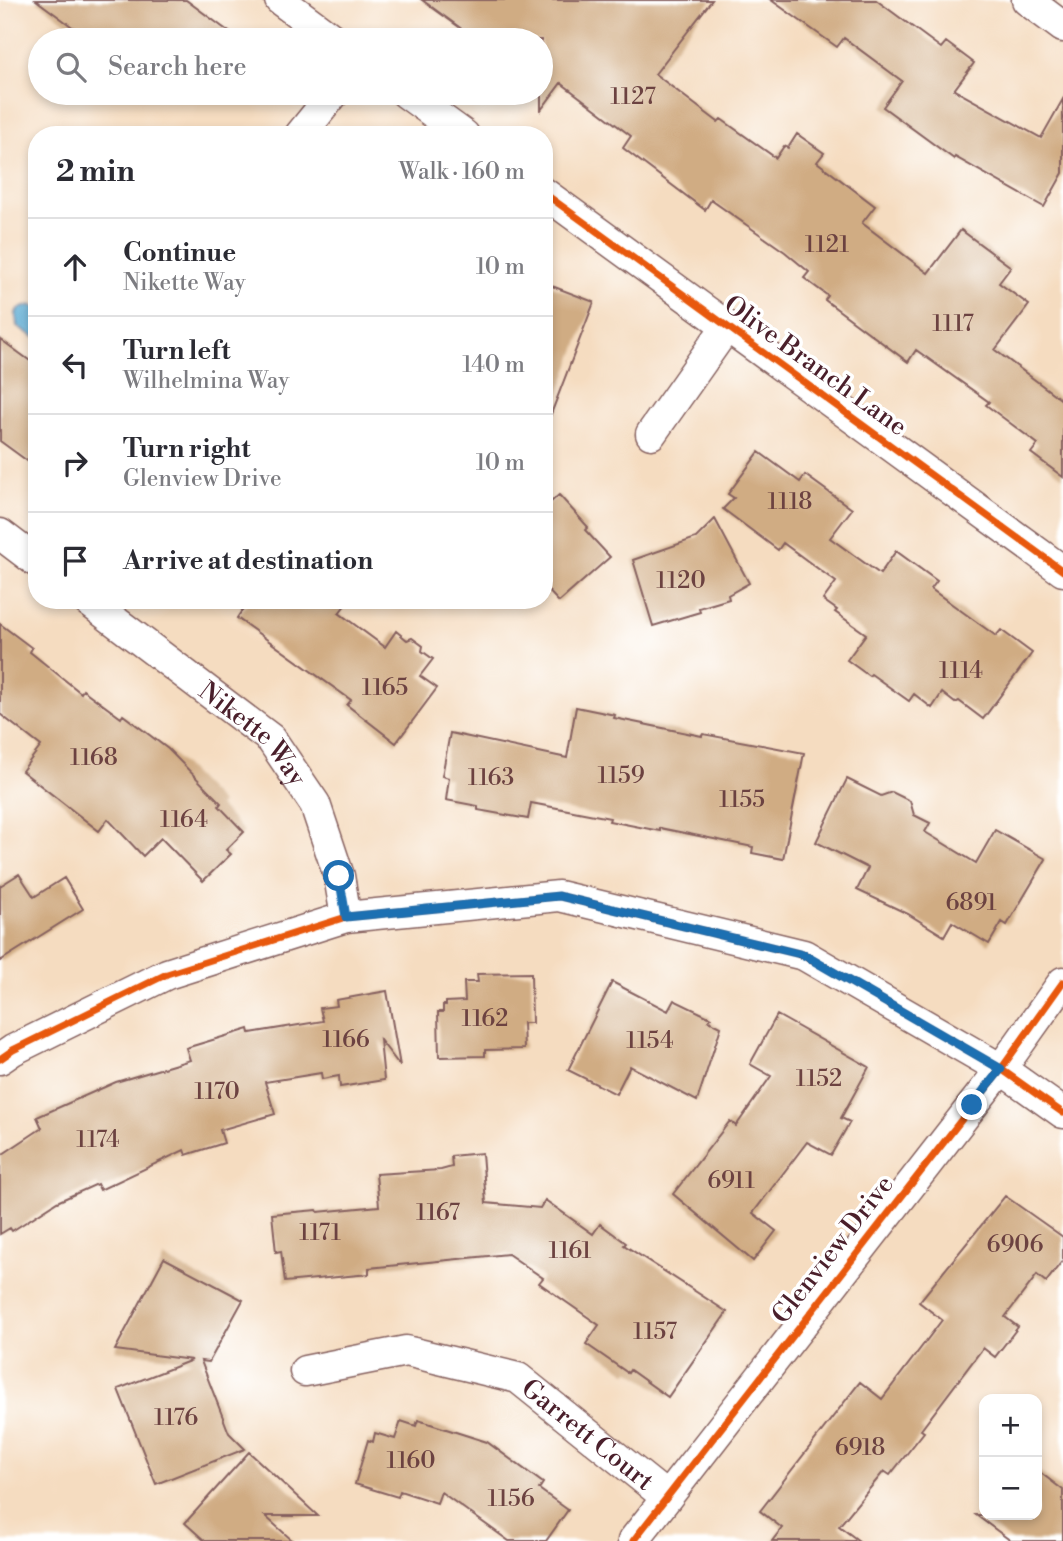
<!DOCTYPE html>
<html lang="en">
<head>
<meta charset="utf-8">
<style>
  body { margin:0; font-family:"Libre Bodoni",serif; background:#f7f7f7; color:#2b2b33 }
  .controls { position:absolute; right:21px; bottom:21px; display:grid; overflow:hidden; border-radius:14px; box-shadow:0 4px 10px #0003 }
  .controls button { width:63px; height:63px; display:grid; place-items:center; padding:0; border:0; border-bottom:2px solid #e1e1e2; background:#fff; color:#2b2b33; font:35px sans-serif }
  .stop { position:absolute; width:21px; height:21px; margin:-16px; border:5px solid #1f6fb2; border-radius:50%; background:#fff }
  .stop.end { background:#1f6fb2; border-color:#fff; box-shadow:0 2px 7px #0008 }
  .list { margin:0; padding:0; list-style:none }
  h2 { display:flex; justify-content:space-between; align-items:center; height:91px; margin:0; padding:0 28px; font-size:30px }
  h2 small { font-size:23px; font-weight:400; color:#7c7c81 }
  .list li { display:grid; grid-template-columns:46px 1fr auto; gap:21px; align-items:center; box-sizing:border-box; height:98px; padding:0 28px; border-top:2px solid #e1e1e2 }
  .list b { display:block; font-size:26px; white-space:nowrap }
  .list p { margin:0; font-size:23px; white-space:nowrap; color:#7c7c81 }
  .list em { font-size:23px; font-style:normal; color:#7c7c81 }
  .icon { flex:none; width:38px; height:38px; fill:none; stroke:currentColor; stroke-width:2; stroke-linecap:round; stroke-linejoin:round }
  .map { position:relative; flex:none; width:1063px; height:1541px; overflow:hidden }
  .search { position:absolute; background:#fff; box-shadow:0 4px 10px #0003; left:28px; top:28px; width:525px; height:77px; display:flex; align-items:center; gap:18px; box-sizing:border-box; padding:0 24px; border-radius:38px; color:#7c7c81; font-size:26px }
  .panel { position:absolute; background:#fff; box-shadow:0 4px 10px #0003; left:28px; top:126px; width:525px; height:483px; border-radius:28px }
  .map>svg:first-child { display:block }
  .water { fill:#57a9d2; stroke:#50647e; stroke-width:2 }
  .building { fill:#d0ac83 }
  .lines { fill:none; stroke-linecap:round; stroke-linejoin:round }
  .street-casing { stroke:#86615f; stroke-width:33 }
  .street { stroke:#fff; stroke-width:30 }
  .cycleway-casing { stroke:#fff; stroke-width:11 }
  .cycleway { stroke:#e8590c; stroke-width:7 }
  .route { stroke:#1f6fb2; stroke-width:9 }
  .labels { text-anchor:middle; stroke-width:7; stroke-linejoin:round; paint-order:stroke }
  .number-label { font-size:23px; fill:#6c4241 }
  .street-label { font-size:26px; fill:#4a1f2b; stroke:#fff }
</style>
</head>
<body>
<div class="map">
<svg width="1063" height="1541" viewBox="0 0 1063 1541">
  <rect width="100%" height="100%" fill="#fff"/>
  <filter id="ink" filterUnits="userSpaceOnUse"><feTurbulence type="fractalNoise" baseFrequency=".0143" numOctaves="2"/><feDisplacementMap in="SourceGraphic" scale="14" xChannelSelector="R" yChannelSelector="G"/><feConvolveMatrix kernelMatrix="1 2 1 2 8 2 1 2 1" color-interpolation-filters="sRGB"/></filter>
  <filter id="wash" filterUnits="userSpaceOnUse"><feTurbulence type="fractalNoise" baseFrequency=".00686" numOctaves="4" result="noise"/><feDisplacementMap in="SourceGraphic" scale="28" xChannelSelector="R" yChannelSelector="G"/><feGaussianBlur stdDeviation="1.57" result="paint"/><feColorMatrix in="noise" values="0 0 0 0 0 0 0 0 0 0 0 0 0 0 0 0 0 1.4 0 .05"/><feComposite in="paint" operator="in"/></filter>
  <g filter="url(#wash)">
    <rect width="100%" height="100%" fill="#f5dcc0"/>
    <path class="water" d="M31,305l6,4v30l-20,-13 -1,-13 2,-4z"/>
    <g id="blocks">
      <path class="building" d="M36,0h150l54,40h-150z
        M422,0h290l-57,74 63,48 3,-3 55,39 8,-12 4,2 9,-14 27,19 -7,9 58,44 -13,17 66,50 33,-43 50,37 -12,16 30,22 -34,45 68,51v76l-32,-24 7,-9 -52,-39 3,-3 -73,-52 -8,12 -83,-62 3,-4 -24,-18 5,-6 -24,-20 -74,-52 -6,10 -82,-62 8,-12 -70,-53 -20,27v-70h-64z
        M771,0h105l65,48 5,-6 28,21 -20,27 87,48 22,-39v74l-19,34 -89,-50 -1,2 -71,-52 19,-26 -58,-43 -7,9z
        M544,283l50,19 -48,125h-2z
        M0,339l37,27v102l-37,-27z
        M759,452l41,30 5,-7 47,34 -22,29 50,36 16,-23 41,30 -6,8 65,47 5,-6 31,23 -49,66 -24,-18 -4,2 -13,-10 -10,15 -18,-14 -5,7 -38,-27 -2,2 -22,-16 19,-26 -31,-22 2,-2 -14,-10 13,-18 -53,-39 -5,7 -55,-41 11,-11 -6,-4z
        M559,495l29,32 -3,3 25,27 -51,45 -15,-16v-78z
        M715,519l34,64 -21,12 1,4 -30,9 1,4 -47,14 -20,-66 63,-22z
        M249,600h100l-10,13 46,34 11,-16 11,9 5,-2 11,8 -1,5 11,8 -13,17 17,12 -41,55 -49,-38 4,-5 -114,-82z
        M0,624l32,24 -2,4 51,41 2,-3 38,28 2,-3 45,34 53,54 -2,3 25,26 -18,18 5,4 -28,27 -42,-43 -18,18 -35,-37 -9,12 -77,-60 19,-25 -41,-32z
        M576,707l39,8 -1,3 88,18 1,-2 101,19 -21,106 -31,-6 1,-6 -93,-19v3l-51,-10 1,-3 -79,-15 -3,16 -50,-9v-4l-32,-6 3,-22 -7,-2 8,-43 117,25z
        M847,779l34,17 11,-4 18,9 4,14 16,8 -5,9 51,31 19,-33 51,29 -39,66 -5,-3 -13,22 -37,-22 -8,14 -36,-22 -51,-24 11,-22 -52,-26z
        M19,874l15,23 30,-19 19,31 -83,52v-75z
        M531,973l1,50h-9l1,26 -39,1v6l-46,1 -1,-45h5v-7h3v-3l19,-1 -1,-19h14l-1,-8z
        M612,982l56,29 6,-11 37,18 -2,3 12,6 -24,74 -67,-35 -14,28 -48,-24z
        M387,991l13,75 -20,-26 4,40 -44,7 -1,-11 -17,3 -1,-6 -56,9 10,32 -55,16 4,13 -38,12 -2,-5 -84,40 -3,-6 -40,18 -45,29 -2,-3 -10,6v-78l42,-28 -5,-11 79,-35 74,-22 -4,-12 63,-19 1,4 73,-12 -3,-13 17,-2 -1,-6z
        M777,1015l92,52 -28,51 9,4 -19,33 -24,-13 -54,71 23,18 -23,30 -80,-67 57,-73 6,5 35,-50 -21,-12z
        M482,1153l4,50 54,5 5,-8 48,34 7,-10 26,19 -2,2 103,67 -59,85 -38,-27 -2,3 -42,-29 13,-19 -60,-42 4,-5 -35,-24 -139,14v6l-84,8 -4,-31 -5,1 -4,-38 45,-4 1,2 61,-6 -3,-32 65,-4 11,-3 -1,-11z
        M1005,1196l58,41v23l-17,22 -9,-7 -32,42 13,10 -23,30 -12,-9 -62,82 3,2 -34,43 -6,-4 -45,55 20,15h-87l10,-13 -22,-17 100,-129 22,17 60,-79 -23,-18z
        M164,1258l79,42 -34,62 -8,-1 28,72 16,16 -89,35 -38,-95 74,-29 -77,-10z
        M418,1420l69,22 56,41 -4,6 29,21 -22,31h-37l-68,-49 -4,11 -37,-12 -2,6 -43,-13 13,-44 5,2 2,-9 20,6 6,-18 15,5z
        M249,1452l69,64h-53l28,25h-88l-20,-18z
        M1037,1470l26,20v51h-52l-35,-26h61z"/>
    </g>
  </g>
  <g filter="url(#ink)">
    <use href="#blocks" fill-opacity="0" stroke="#86615f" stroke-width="2"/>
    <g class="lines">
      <g class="street-casing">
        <g id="street">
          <path d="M280,0l54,40"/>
          <path d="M1027,0l36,27"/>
          <path d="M406,93l58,42"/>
          <path d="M300,135l34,-42"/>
          <path d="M544,193l519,378"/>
          <path d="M651,434l76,-108"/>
          <path d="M0,534l37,28"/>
          <path id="s1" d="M87,600l184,139 44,65 24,72 7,41"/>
          <path d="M0,1059l13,-9 154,-76 179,-57 213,-21 245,59 197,114 62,44"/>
          <path id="s2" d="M305,1371l101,-20 112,27 147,118"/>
          <path d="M633,1541l368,-472 62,-87"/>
        </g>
      </g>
      <use href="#street" class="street"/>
      <g class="cycleway-casing">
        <path id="cycleway" d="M544,193l519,378
          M0,1059l13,-9 154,-76 179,-57 213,-21 245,59 197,114 62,44
          M633,1541l368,-472 62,-87"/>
      </g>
      <use href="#cycleway" class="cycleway"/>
    </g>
  </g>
  <g class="lines" filter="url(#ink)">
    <path class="route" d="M339,876l7,41 213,-21 245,59 197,114 -29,36"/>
  </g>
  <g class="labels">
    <g class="number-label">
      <text x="633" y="104">1127</text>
      <text x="827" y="252">1121</text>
      <text x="953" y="331">1117</text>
      <text x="790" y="509">1118</text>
      <text x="681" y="588">1120</text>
      <text x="961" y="678">1114</text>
      <text x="385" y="695">1165</text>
      <text x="94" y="765">1168</text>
      <text x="621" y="783">1159</text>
      <text x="491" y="785">1163</text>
      <text x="742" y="807">1155</text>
      <text x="184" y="827">1164</text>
      <text x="971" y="910">6891</text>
      <text x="485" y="1026">1162</text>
      <text x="346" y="1047">1166</text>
      <text x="650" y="1048">1154</text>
      <text x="819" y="1086">1152</text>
      <text x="217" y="1099">1170</text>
      <text x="98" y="1147">1174</text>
      <text x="731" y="1188">6911</text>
      <text x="438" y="1220">1167</text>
      <text x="320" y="1240">1171</text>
      <text x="1015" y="1252">6906</text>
      <text x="570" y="1258">1161</text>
      <text x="655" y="1339">1157</text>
      <text x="176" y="1425">1176</text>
      <text x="860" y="1455">6918</text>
      <text x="411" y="1468">1160</text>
      <text x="511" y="1506">1156</text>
    </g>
    <g class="street-label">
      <text transform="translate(816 365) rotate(36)" y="9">Olive Branch Lane</text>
      <text dy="9" stroke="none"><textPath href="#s1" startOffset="214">Nikette Way</textPath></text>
      <text transform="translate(832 1249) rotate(-52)" y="9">Glenview Drive</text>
      <text dy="9" stroke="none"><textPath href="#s2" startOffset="308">Garrett Court</textPath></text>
    </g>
  </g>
</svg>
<div class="controls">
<button>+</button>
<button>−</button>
</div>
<div class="stop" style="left:339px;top:876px"></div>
<div class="stop end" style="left:972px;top:1105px"></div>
<div class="search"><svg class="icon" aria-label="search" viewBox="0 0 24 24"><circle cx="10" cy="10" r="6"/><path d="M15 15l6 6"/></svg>Search here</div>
<section class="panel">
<h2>2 min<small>Walk · 160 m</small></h2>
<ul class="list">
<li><svg class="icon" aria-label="ahead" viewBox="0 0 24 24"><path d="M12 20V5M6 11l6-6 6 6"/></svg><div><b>Continue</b><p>Nikette Way</p></div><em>10 m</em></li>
<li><svg class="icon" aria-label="left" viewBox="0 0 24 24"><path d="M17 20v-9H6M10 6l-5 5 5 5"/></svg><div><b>Turn left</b><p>Wilhelmina Way</p></div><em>140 m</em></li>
<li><svg class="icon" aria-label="right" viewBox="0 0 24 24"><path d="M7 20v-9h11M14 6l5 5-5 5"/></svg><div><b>Turn right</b><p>Glenview Drive</p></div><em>10 m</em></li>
<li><svg class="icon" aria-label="arrive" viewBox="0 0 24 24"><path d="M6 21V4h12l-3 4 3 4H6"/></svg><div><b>Arrive at destination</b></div></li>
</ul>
</section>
</div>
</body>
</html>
